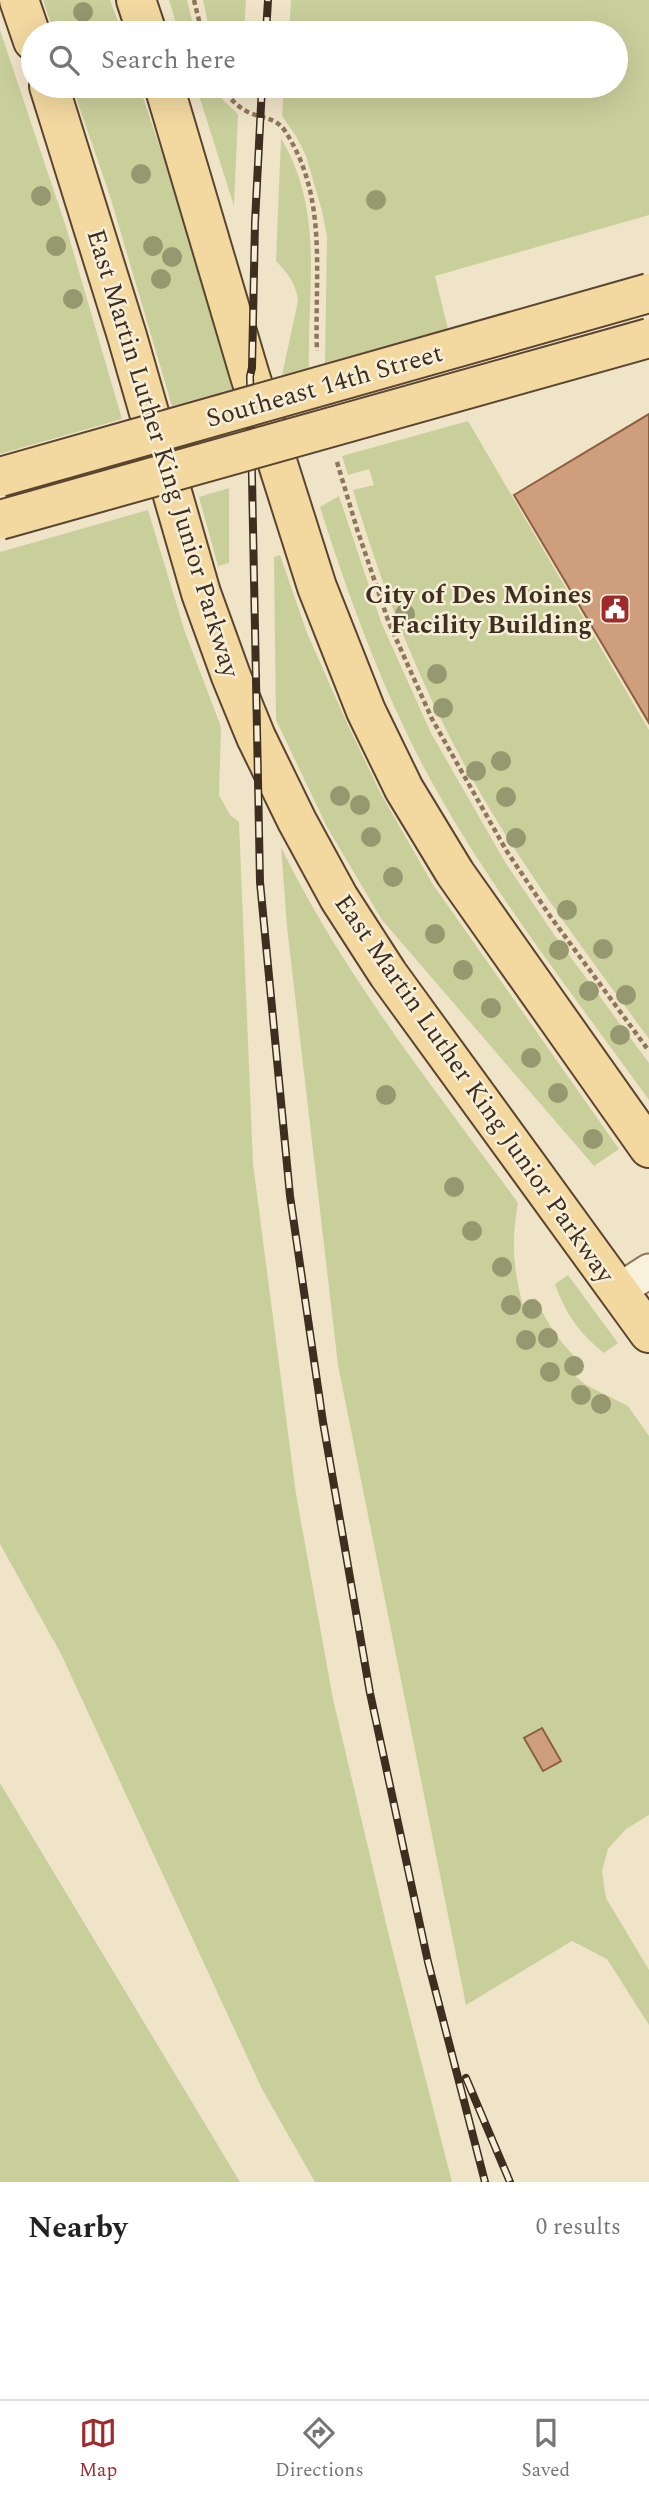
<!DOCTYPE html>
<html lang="en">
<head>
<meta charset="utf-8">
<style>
  body { margin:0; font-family:Spectral,serif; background:#f2f2f2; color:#222 }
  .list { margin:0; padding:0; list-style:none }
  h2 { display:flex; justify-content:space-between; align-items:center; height:91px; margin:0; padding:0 28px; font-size:30px }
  h2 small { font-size:23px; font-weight:400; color:#767676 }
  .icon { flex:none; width:38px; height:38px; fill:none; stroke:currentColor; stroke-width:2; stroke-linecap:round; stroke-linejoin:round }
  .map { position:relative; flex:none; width:649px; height:2182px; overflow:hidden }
  .search { position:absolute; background:#fff; box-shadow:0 7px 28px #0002; left:21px; right:21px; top:21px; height:77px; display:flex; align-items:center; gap:18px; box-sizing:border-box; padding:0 24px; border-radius:38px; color:#767676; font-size:26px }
  .sheet { height:217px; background:#fff }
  nav { display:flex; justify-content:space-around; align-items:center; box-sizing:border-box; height:98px; border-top:2px solid #e0e0e0; background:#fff; font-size:19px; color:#767676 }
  nav a { display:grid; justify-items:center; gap:4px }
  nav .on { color:#9e2a2b }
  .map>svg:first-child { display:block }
  .green { fill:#c9cf9b }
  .building { fill:#cf9f7d; stroke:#8d5f41; stroke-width:2 }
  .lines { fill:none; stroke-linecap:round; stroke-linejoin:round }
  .tertiary-casing { stroke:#8d765c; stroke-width:37 }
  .primary-casing { stroke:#5b4430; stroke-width:42 }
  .path { stroke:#8d765c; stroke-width:4.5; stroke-dasharray:5 3.5; stroke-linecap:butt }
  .tertiary { stroke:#faf1dc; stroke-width:33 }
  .primary { stroke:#f3d9a0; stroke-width:38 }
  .rail-casing { stroke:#3d2e20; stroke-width:8 }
  .rail { stroke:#f7eed8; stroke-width:5; stroke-dasharray:16; stroke-linecap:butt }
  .primary-bridge-casing { stroke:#5b4430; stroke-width:42; stroke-linecap:butt }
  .primary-bridge { stroke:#f3d9a0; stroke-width:38 }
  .tree { fill:#96986f }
  .labels { text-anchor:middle; stroke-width:5; stroke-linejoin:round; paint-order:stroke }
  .street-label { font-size:26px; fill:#3d2e20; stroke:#f7eed8 }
  .poi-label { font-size:26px; font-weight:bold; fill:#3d2e20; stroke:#f7eed8; text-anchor:end }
</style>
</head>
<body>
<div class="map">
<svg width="649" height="2182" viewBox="0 0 649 2182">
  <rect width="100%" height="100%" fill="#f0e4c8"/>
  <path class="green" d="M43,0h67l12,33h-68z
    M169,0h18l8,33h-16z
    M203,0h43l-2,33h-34z
    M291,0h358v215l-214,61 13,53 -123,34 2,-127 -5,-25 -16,-55 -10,-20 -14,-20 2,-30h332v-53h-327z
    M0,30l66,197 56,192 -122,35z
    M72,86h67l34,100 59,203 -60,17 -63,-213z
    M196,86h16l12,15 14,13 -4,92z
    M281,138c44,75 26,149 28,230l-27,7 16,-74c-2,-18 -10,-27 -22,-40z
    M468,421l181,309v309c-63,-86 -127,-171 -179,-264 -50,-90 -88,-186 -117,-285l21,-5 -5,-16 -21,6 -6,-19z
    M229,488v75l-11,3 -19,-69z
    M339,496l42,126 50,111 74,129 50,74 94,127v37c-72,-100 -149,-198 -210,-305 -51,-90 -88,-190 -119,-288z
    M148,510l37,122 36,95 -2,68 11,20 9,7 14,342 43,330 37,205 56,237 63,246h-137l-53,-93 -201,-435 -61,-110v-992z
    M280,555l27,78 40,90 34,71 51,89 187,266 -25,17 -212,-246 -55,-93 -51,-107 -2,-163z
    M281,847c62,128 154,242 237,356 -7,38 -5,65 5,103l13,-8c11,27 27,49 49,68l-11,9 12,10 42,21 21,30v379l-23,14 -18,20 -6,22 4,27 43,72v55l-42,-66 -35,-18 -106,64 -128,-640 -51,-438z
    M568,1275l50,68 -14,10c-24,-19 -39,-40 -49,-69z
    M0,1783l240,399h-240z"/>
  <path class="building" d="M649,414v309l-135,-228z
    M542,1728l19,33 -18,10 -19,-33z"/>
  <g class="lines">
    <g class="tertiary-casing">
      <path id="tertiary" d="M618,1291l31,-20"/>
    </g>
    <g class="primary-casing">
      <path id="primary" d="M19,0l14,41
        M136,0l11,33
        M49,86l78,250 74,257 30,83 25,61 41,84 42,77 49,76 261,359
        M164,86l86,290 67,211 49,124 38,78 51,84 194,275"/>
    </g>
    <path class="path" d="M194,0l8,33
      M221,86c7,11 19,24 32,28 13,5 23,4 32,17 44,67 29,145 32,220
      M337,462l20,67 32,94 43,96 74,131 44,66 99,135"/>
    <use href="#tertiary" class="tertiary"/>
    <use href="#primary" class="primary"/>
    <g class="rail-casing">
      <path id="rail" d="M266,33l2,-33
        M262,86l-7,136 -3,146 -2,8 10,506 30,314 33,226 47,271 58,269 57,220
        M466,2078l44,104"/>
    </g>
    <use href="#rail" class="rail"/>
    <g class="primary-bridge-casing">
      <path id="primary-bridge" d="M0,477l649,-184
        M0,520l649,-182"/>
    </g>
    <use href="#primary-bridge" class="primary-bridge"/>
  </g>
  <g class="tree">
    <circle cx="83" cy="12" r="10"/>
    <circle cx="141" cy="174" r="10"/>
    <circle cx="41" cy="196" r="10"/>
    <circle cx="376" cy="200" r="10"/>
    <circle cx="56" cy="246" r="10"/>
    <circle cx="153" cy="246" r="10"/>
    <circle cx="172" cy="257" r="10"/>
    <circle cx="161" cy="279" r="10"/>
    <circle cx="73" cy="299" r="10"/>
    <circle cx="405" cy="614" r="10"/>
    <circle cx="437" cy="674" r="10"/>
    <circle cx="443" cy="708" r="10"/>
    <circle cx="501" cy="761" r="10"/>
    <circle cx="476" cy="771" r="10"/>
    <circle cx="340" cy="796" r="10"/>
    <circle cx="506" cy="797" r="10"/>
    <circle cx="360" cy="805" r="10"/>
    <circle cx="371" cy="837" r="10"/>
    <circle cx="516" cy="838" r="10"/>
    <circle cx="393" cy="877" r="10"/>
    <circle cx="567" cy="910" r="10"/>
    <circle cx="435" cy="934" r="10"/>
    <circle cx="603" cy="949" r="10"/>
    <circle cx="559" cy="950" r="10"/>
    <circle cx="463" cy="970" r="10"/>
    <circle cx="589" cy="991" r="10"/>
    <circle cx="626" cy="995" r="10"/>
    <circle cx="491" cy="1008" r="10"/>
    <circle cx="620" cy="1035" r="10"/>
    <circle cx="531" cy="1058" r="10"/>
    <circle cx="558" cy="1093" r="10"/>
    <circle cx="386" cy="1095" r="10"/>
    <circle cx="593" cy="1139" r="10"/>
    <circle cx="454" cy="1187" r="10"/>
    <circle cx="472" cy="1231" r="10"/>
    <circle cx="502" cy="1267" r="10"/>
    <circle cx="511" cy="1305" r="10"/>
    <circle cx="532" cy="1309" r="10"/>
    <circle cx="548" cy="1338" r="10"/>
    <circle cx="526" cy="1340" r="10"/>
    <circle cx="574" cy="1366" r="10"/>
    <circle cx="550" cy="1372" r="10"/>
    <circle cx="581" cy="1395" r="10"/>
    <circle cx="601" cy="1404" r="10"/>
  </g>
  <defs>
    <g id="civic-square" transform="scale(1.575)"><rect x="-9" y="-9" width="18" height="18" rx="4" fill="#9e2a2b" stroke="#f7eed8"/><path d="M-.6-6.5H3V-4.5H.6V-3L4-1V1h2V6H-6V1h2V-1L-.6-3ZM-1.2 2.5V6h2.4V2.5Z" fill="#fff"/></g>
  </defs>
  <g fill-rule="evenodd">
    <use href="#civic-square" x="615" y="609"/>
  </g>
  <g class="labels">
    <g class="street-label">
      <text transform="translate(324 385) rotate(-16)" y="9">Southeast 14th Street</text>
      <text transform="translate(164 453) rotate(73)" y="9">East Martin Luther King Junior Parkway</text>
      <text transform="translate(475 1088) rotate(55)" y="9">East Martin Luther King Junior Parkway</text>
    </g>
    <g class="poi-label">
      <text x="592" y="603">City of Des Moines<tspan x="592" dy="30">Facility Building</tspan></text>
    </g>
  </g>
</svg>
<div class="search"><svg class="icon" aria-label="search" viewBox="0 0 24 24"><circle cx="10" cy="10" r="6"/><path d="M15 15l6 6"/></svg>Search here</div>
</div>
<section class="sheet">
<h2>Nearby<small>0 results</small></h2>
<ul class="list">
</ul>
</section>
<nav>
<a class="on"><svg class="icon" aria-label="map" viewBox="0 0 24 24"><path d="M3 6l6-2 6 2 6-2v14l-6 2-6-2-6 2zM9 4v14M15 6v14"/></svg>Map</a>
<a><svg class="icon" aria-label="directions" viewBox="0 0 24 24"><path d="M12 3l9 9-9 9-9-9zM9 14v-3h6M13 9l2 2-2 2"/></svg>Directions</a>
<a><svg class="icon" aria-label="saved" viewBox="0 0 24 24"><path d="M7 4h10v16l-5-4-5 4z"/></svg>Saved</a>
</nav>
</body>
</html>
